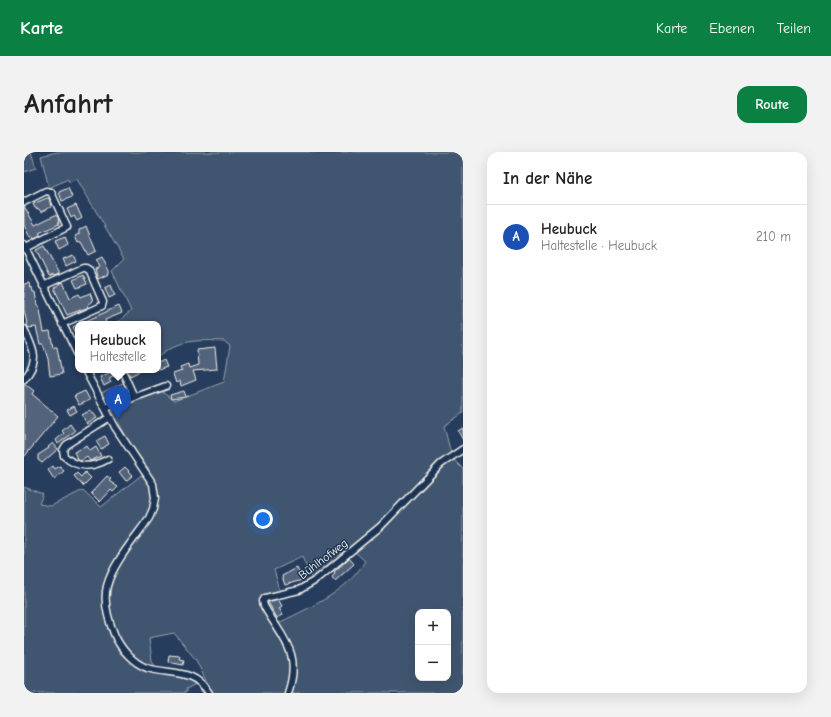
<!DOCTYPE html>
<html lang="de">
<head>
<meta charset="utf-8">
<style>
  body { margin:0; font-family:"Comic Neue",sans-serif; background:#f2f2f2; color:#222 }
  .controls { position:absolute; right:12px; bottom:12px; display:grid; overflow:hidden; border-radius:8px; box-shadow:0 4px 16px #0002 }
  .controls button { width:36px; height:36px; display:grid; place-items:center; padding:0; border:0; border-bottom:1px solid #e0e0e0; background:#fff; color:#222; font:20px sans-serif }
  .you { position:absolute; left:239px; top:367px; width:14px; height:14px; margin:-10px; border:3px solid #fff; border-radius:50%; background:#1a73e8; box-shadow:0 0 0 6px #1a73e833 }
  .badge { display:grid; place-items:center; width:26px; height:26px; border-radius:50%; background:#0b8043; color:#fff; font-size:13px; font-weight:700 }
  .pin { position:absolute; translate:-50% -33px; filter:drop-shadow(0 1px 2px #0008) }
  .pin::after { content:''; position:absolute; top:21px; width:14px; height:12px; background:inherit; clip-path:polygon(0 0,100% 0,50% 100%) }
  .popup { position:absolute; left:51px; top:169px; width:86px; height:52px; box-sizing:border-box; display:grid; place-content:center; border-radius:8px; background:#fff; filter:drop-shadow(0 1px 3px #0005); font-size:13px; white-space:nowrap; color:#767676 }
  .popup b { font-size:15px; color:#222 }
  .popup::after { content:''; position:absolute; left:50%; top:100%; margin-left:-8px; border:8px solid transparent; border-top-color:#fff }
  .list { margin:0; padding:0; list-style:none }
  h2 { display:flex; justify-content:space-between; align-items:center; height:52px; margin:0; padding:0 16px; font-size:17px }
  h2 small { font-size:13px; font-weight:400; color:#767676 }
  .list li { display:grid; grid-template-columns:26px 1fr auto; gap:12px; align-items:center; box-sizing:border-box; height:64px; padding:0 16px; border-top:1px solid #e0e0e0 }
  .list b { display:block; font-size:15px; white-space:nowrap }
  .list p { margin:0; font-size:13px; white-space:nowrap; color:#767676 }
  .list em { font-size:13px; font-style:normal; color:#767676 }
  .map { position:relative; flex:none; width:439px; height:541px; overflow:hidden; border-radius:12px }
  header { display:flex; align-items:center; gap:24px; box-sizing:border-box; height:56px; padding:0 20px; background:#0b8043; color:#fff }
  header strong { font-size:19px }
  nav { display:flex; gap:22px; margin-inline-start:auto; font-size:14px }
  .intro { display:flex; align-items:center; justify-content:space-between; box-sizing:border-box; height:96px; padding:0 24px }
  h1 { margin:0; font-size:28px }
  .button { padding:10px 18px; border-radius:12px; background:#0b8043; color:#fff; font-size:14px; font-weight:700 }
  main { display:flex; gap:24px; padding:0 24px }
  aside { flex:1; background:#fff; border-radius:12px; box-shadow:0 4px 16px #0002 }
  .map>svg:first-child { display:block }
  .green { fill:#40546f; stroke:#9aa2ac; fill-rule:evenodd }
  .building { fill:#52647b; stroke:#f4f1e8 }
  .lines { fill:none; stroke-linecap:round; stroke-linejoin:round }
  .minor-casing { stroke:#f4f1e8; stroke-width:9 }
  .minor { stroke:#1d3557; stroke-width:6 }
  .labels { text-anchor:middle; stroke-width:3; stroke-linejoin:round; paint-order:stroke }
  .street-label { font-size:12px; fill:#f4f1e8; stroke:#1d3557 }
</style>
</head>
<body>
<header>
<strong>Karte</strong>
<nav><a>Karte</a><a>Ebenen</a><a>Teilen</a></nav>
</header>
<div class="intro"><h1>Anfahrt</h1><a class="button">Route</a></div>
<main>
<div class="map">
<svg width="439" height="541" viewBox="0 0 439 541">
  <rect width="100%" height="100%" fill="#263d5d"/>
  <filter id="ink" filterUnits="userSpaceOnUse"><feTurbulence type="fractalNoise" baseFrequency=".025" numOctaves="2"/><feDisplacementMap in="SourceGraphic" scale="8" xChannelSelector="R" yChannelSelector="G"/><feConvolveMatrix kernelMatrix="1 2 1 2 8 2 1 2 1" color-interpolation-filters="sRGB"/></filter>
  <g filter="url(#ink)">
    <path class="green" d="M7,0l5,16 -12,4v-18z
      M33,0h406v261l-19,13 8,32 11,11v224h-260l-7,-9 -10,5v4h-162v-206l19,7 -4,10 12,2 32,-16 18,17 48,-38 -20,-27 -17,-32 1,-3 48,-16 13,10 50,-19 6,-36 -6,-5c-26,-1 -45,-2 -66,16v-33h-37l-2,-3 12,-10 -19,-40 12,-12 -47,-80 -8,3 -1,-3 -19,9 -8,-32zM330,399l11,10c-19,33 -58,47 -90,64l-11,-19 5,-10 12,-2 -7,-24 28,-13 12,27zM394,460h30v66h-30zM150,481l22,27 12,25 -22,-11 -29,-4 -5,-9 -3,-23z
      M101,230l5,11 -1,4 -21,8 -7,-12z"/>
    <path class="building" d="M44,36l4,9 -10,4 -3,-9z
      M23,46h2l2,9 -10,5 -2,-3 -4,-1 -2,-4z
      M52,53l6,13 -5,3 -3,-5 -3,2 -4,-9z
      M0,54l11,19 20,-10 3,2 1,7 -20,9 2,3 -7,3 -1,-2 -3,1 -6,-13z
      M62,74l10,25 -8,4 -7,-13 -3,1 -3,-7 4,-2v-4z
      M41,85l3,8 -9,5 -4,-9z
      M20,94l15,28 -5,2 -1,-1 -4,2 -13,-27z
      M49,103l3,6 -10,5 -3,-7z
      M78,105l7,14v3l-11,5 -3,-10 5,-2 -4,-7z
      M59,123l4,9 -10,4 -4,-8z
      M39,130l7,16 9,-4 2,3 9,-4 3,8 -5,4 1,2 -22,8 -13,-27z
      M5,131l1,5 2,-1 1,5h2l2,13h1l2,5 4,22 6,-1 3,16h4l5,27 -12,2 -2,-17 -5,-15h-3l-4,-17 -8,1 -4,-18v-26z
      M87,133l4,10 -6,3 -4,-10z
      M95,154l3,7 -17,7 1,2 -3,2h-24z
      M54,172v14l-5,-11z
      M191,196l2,21 -24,2 3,9 -15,6 -1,-5 -4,2 -3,-9 9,-3 -2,-4 8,-3 1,4 9,-3 -1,-15z
      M140,208l3,7 -9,3v-7z
      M103,218h15l-12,6z
      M89,219l2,4 -6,3 2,4 -7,4 -4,-9z
      M0,231l10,8 -2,3 26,22 -34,41z
      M61,239l5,9 -11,5 -5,-9z
      M160,239l2,6 -15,2 -1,-4z
      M50,254l3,5 -7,4 -3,-5z
      M67,258l6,8 -10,6 -5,-9z
      M46,272l5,7 -17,13 -2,-4 8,-7 -2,-2z
      M439,276v12l-5,-9z
      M81,284l4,8 -8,5 -5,-8z
      M29,291l5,6 -16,14 -4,-3v-5l11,-7 -1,-1z
      M63,294l3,5 6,-4 5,9 -11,5 -3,-4 -6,4 -3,-1 -4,-8z
      M29,314l2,3 5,-3 4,5 -10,8 -6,-9z
      M101,315l8,8 -7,6 -7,-9z
      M61,320l6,6 -8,8 -9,-10 3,-3 4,4z
      M83,324l4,3 -2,2 9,6 -5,5 -2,-2 -11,12 -9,-9z
      M325,406l5,6 -19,17 -3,-4 3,-3 -1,-2z
      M273,416l5,12 -17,5 -3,-9z
      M254,447l4,7 -3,2 4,7 -6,3 -9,-16z
      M145,503l11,1 -1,3 5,1 -1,5 -15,-3z"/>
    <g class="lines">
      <g class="minor-casing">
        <path id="minor" d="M0,50l22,-11 5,1 16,35 -41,21
          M0,93l54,110
          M19,134l40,-18h3l3,2 14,32 -1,4 -40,18
          M0,177c9,20 17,31 0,50
          M61,218l30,57 38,57 2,14 -2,11 -4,9c-13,19 -36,45 -42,68 -4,16 2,36 8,50 6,13 18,27 32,32 24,7 46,0 62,25
          M98,218l12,27
          M81,256l61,-22
          M84,307c-16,9 -30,10 -44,-3l-1,-6 3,-5 44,-28
          M264,541c14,-41 -5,-53 -24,-87l-1,-5 2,-3 34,-8 17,-10 65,-54 60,-62 22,-15"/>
      </g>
      <use href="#minor" class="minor"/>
    </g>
  </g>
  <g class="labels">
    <g class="street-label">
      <text transform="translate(299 407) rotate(-37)" y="4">Bühlhofweg</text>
    </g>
  </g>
</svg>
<div class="controls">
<button>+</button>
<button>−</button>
</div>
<div class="you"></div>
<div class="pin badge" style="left:94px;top:267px;background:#1a4fb4">A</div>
<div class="popup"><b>Heubuck</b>Haltestelle</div>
</div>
<aside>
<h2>In der Nähe<small></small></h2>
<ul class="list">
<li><span class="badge" style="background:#1a4fb4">A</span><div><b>Heubuck</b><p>Haltestelle · Heubuck</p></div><em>210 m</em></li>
</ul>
</aside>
</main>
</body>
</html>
